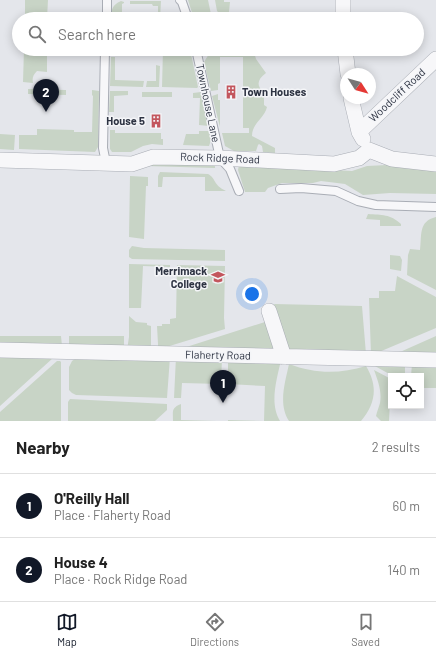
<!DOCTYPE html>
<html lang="en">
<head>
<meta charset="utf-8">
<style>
  body { margin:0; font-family:Barlow,sans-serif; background:#f6f6f6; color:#222 }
  .controls { position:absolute; right:12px; bottom:12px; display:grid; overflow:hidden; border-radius:0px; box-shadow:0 2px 10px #0003 }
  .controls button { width:36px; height:36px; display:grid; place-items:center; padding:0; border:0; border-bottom:1px solid #e0e0e0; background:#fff; color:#222; font:20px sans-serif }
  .compass { position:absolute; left:340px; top:68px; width:36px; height:36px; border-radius:50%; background:#fff; box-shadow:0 2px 10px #0003; rotate:126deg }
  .you { position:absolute; left:252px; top:294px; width:14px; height:14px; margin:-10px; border:3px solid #fff; border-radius:50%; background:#1a73e8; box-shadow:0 0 0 6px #1a73e833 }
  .badge { display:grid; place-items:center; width:26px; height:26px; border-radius:50%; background:#111827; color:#fff; font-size:13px; font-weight:700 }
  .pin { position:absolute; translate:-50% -33px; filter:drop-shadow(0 1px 2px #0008) }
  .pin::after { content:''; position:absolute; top:21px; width:14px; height:12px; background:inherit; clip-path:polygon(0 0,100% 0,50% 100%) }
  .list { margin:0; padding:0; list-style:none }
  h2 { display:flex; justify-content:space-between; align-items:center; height:52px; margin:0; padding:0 16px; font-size:17px }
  h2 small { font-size:13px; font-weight:400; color:#767676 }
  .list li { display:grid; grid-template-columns:26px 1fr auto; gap:12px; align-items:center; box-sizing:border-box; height:64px; padding:0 16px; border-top:1px solid #e0e0e0 }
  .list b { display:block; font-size:15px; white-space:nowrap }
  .list p { margin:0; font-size:13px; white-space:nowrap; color:#767676 }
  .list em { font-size:13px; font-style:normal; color:#767676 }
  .icon { flex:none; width:22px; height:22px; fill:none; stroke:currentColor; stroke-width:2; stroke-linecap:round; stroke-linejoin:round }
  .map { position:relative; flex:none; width:436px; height:421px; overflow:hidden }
  .search { position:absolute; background:#fff; box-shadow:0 2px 10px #0003; left:12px; right:12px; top:12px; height:44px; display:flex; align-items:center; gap:10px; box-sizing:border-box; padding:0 14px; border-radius:22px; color:#767676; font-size:15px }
  .sheet { height:180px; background:#fff }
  nav { display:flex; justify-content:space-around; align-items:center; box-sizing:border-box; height:56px; border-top:1px solid #e0e0e0; background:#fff; font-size:11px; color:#767676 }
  nav a { display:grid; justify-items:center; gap:2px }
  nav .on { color:#111827 }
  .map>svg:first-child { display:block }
  .green { fill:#c8d4c6 }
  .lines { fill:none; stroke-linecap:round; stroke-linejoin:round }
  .lane-casing { stroke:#a9adb5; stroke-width:10 }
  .street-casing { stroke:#a9adb5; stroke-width:16 }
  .lane { stroke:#f7f7f9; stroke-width:8 }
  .street { stroke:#f7f7f9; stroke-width:15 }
  .labels { text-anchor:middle; stroke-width:3; stroke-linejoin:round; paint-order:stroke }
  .poi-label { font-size:11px; font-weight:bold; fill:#2d3342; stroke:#f4f5f8; text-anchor:end }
  .street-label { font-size:11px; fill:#2d3342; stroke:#f4f5f8 }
</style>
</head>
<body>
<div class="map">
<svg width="436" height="421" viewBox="0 0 436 421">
  <rect width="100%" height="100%" fill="#e4e6eb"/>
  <path class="green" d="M25,0h23l-1,19h-22z
    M188,0h20l4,19h-18z
    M215,0h9v2h6l-1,10 -10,1 -2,-2z
    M121,1l3,1v1l-2,1v15h-11c0,-9 1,-14 10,-18z
    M130,1h31l-1,18h-2v-13h-5l-1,-2h-22z
    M24,49h23v23l-10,-1c-4,4 -5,7 -4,12l-10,-1z
    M163,49h27l8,38 -1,1 -35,-1z
    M212,49h41l3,10 10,14c-9,7 -10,12 -2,20v12l3,2c-3,12 -15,16 -15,29l23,12v5l-12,-1 -1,-6 -3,-2 -1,1 -2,6h-22l-9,-5 -3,-13h27v-5h-6v-71h-23v26l-2,1v6l-7,1 -7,-29z
    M111,57h4v23l29,1 -1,6 -33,-1z
    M156,65l4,1 -1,21h-13l1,-6h9z
    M28,89l38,1v5l-38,-1z
    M92,90l7,1 -1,56 -3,5 -76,-3v-14h18v-6l37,1v2h18l1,-36 -1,-1z
    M110,91h18v4l-14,1v16h-5z
    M142,92h30v5h-30z
    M201,92l8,34 -10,-1 1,-27h-7v-5z
    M218,94v6h2v27l-8,-31z
    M110,130h5v3h46v6h2v6l-11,-1 -9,2 -12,6h-19l-2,-3z
    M199,131h11l1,9 -2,6 -26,-1 3,-11h13z
    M0,134l15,1 -1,15 -14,-1z
    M149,164l66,1v3l-69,-2z
    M239,165l113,6 15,-5 20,-1 49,6v23l-46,-1 -27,2 -18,-11 -24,-3 -8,2h-31l-14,5 -3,4h-20l-7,-22z
    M160,172l48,2c8,4 5,11 18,17h-21v-14h-42l-1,10h-4v-11z
    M130,176l18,1v9h-2l-2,53 -15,-2z
    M368,214c14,1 22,0 33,10v2h-21v-6l-14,-1z
    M436,217v73l-29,-15 1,-20 2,-6 10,1c2,-14 -2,-29 16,-33z
    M132,246l12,2 81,2v11l-93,-2 -3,-2v-7z
    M390,255l10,1 2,4 -1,11 -11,-2z
    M129,264l41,1v2l-27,-1 -2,42h-12z
    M177,265l48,1 -1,52 1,11 -62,19 -5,-2v-2l-1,-18h5v-2h8v-5l6,-1z
    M397,276l39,21v31l-57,24 -8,2 -2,-56h10v-7h16z
    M274,304l88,2 4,48 -77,-3z
    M129,316l7,6 11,1v2l4,1v24h-24l2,-13z
    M265,322l12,32 -97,-5z
    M0,336h61l1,10 -62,1z
    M69,336h55v11l-55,1z
    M436,336v21l-45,-1z
    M0,354l53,4 -53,48z
    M78,357h92l-3,41 -91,-3 -4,-2 -3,-3v-23l3,-6z
    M176,357l46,1 -1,26 -39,-1 -1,15h-7z
    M228,358l53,2c-4,19 -12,43 -1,61h-52v-1l36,1 1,-35 -37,-2z
    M57,361h3l1,1v59h-61v-9z
    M405,362v14h-12l-20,-11z
    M289,364c26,10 51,10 77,2 12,20 10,37 -5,55h-72c-11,-17 -4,-38 0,-57z
    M412,364h24v24h-15v-12h-10z
    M374,370l17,9 -2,42h-8l-5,-5c1,-5 3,-9 4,-13 2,-12 -2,-22 -6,-33z
    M70,399l97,5v6l-12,11h-87v-19z
    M181,404v16l36,1h-44c0,-10 -2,-13 8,-17z"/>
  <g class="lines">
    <g class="lane-casing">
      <path id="lane" d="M180,0l2,2 6,17
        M107,19v-19
        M105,49l-2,99 3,15
        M196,49l24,109 10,11 9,22
        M280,189l21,-1 35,3 22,10 18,4 60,2"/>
    </g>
    <g class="street-casing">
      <path id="street" d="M343,0v19
        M345,49l3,25
        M351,98l8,34 4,7
        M359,132l77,-73
        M369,150l23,9 44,5
        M0,160l132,4 21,-7 67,1 114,6 25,-6 10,-8
        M269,311l15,46
        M0,350l436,10"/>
    </g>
    <use href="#lane" class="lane"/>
    <use href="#street" class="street"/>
  </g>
  <defs>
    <g id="building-bare" transform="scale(1.08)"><path d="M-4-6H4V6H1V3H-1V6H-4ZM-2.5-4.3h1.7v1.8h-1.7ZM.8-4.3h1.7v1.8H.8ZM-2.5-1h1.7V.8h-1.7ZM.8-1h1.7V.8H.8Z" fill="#c3565d" stroke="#f4f5f8" stroke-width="2.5" paint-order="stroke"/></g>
    <g id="university-bare" transform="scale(1.08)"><path d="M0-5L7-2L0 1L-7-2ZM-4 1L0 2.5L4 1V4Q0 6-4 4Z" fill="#c3565d" stroke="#f4f5f8" stroke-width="2.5" paint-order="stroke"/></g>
  </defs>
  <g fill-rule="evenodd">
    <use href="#building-bare" x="231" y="92"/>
    <use href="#building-bare" x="156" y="121"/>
    <use href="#university-bare" x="218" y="277"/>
  </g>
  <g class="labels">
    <g class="poi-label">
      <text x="242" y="96" text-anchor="start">Town Houses</text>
      <text x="145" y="125">House 5</text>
      <text x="207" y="275">Merrimack<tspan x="207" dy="13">College</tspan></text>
    </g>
    <g class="street-label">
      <text transform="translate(397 95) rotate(-43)" y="4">Woodcliff Road</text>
      <text transform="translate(208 103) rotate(78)" y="4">Townhouse Lane</text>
      <text transform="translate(220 158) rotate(2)" y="4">Rock Ridge Road</text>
      <text transform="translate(218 355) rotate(1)" y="4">Flaherty Road</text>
    </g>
  </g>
</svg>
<div class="controls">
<button><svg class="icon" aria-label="locate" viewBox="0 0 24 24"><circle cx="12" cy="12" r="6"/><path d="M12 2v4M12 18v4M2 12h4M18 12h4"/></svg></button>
</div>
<svg class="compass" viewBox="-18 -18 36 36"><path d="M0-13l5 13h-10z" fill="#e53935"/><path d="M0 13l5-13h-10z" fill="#767676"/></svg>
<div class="you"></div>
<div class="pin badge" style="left:223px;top:403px">1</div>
<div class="pin badge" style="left:46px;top:112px">2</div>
<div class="search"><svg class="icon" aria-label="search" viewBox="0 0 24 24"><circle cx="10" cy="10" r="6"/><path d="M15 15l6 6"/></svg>Search here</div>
</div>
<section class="sheet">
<h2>Nearby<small>2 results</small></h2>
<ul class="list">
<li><span class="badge">1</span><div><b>O'Reilly Hall</b><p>Place · Flaherty Road</p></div><em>60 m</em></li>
<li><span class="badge">2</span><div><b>House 4</b><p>Place · Rock Ridge Road</p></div><em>140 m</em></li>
</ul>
</section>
<nav>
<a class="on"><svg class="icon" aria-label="map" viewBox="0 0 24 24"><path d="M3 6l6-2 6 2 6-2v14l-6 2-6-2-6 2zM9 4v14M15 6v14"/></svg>Map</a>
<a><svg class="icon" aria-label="directions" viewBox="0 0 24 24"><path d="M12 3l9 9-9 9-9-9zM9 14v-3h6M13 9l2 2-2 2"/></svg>Directions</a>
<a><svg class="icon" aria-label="saved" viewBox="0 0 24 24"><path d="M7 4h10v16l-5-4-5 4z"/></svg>Saved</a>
</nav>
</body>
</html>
